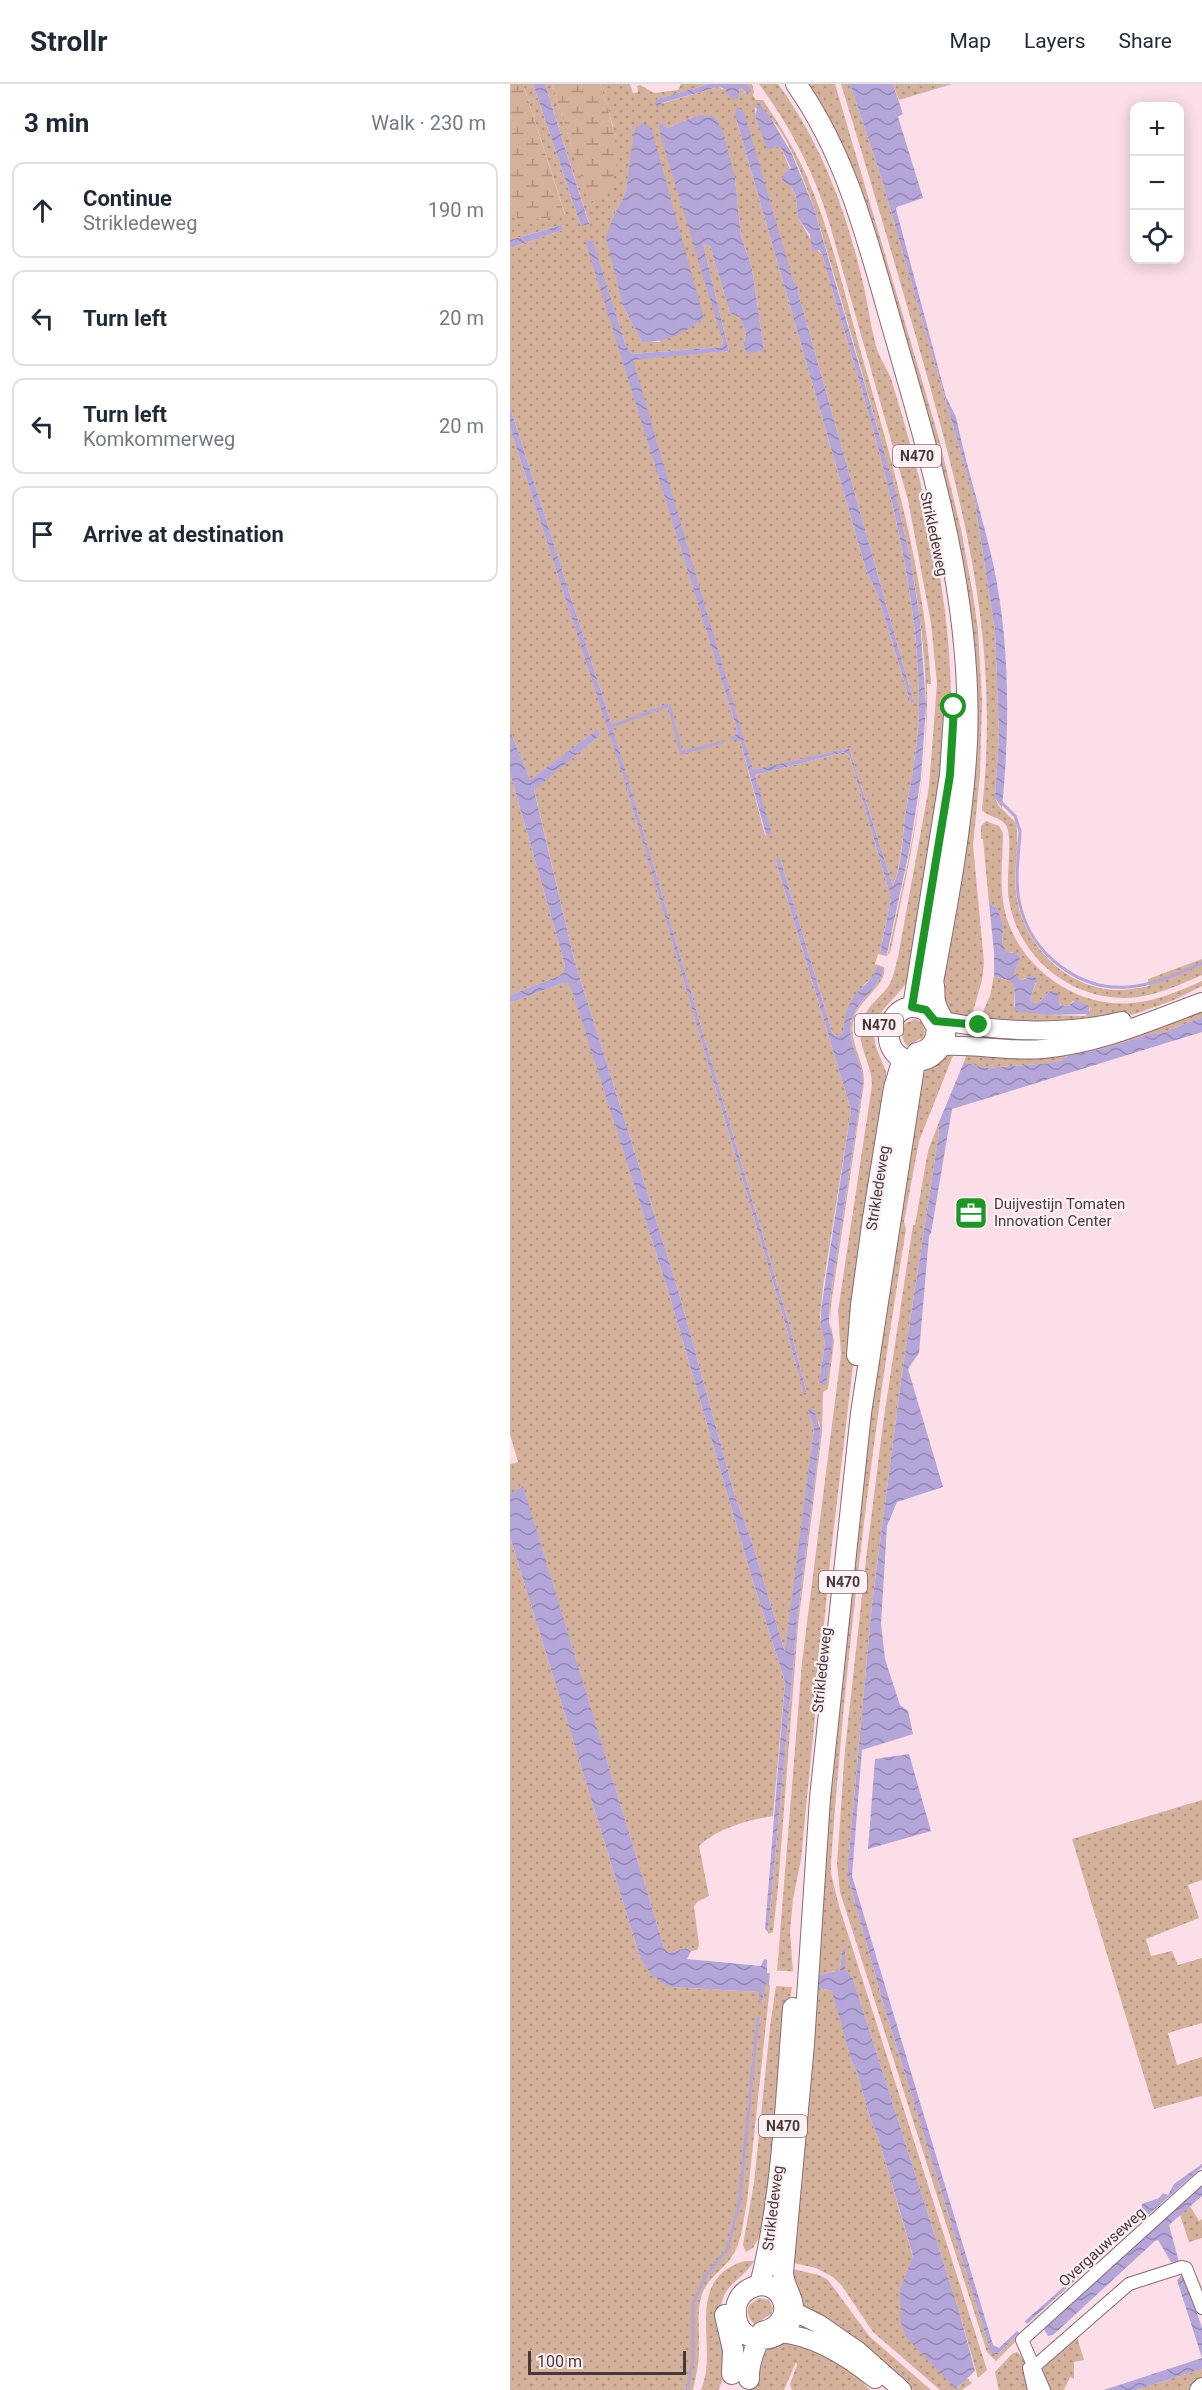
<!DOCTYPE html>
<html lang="en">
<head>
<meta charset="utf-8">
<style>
  body { margin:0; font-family:Roboto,sans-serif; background:#f2f2f3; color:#1f2937 }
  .controls { position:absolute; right:18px; top:18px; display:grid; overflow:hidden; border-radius:12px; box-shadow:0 3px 15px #0003 }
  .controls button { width:54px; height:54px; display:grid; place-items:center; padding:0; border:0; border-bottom:2px solid #e0e1e3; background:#fff; color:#1f2937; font:30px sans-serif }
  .scale { position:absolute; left:18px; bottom:15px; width:158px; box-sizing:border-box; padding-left:6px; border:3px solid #46383c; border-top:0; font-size:16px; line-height:21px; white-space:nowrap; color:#46383c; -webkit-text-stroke:4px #fff0f4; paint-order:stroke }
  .stop { position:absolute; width:18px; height:18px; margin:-14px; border:4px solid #1e9627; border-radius:50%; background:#fff }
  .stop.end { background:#1e9627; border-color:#fff; box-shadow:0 2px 6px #0008 }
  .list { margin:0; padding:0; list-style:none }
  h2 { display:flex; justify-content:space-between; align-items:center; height:78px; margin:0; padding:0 24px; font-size:26px }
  h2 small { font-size:20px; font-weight:400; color:#747a83 }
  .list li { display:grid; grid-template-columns:39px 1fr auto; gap:18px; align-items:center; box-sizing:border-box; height:96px; margin:0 12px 12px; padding:0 12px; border:2px solid #e0e1e3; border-radius:12px }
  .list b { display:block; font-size:22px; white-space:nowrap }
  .list p { margin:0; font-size:20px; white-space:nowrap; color:#747a83 }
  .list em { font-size:20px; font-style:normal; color:#747a83 }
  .icon { flex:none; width:33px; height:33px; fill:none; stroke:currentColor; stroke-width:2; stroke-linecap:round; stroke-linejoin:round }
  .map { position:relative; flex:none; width:692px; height:2306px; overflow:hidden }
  header { display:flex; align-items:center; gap:36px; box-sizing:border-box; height:84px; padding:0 30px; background:#fff; border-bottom:2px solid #e0e1e3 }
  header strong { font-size:28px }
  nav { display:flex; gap:33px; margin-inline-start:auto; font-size:21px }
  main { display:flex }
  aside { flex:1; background:#fff }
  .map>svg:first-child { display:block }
  .grass { fill:url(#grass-dots); fill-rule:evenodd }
  .wetland { fill:url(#wetland-marsh) }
  .water { fill:url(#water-waves) }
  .pier { fill:#fbdee7 }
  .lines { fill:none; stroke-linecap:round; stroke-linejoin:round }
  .stream { stroke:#b5a6da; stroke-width:3 }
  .minor-casing { stroke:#8a6a75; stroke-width:14 }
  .secondary-casing { stroke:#8a6a75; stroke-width:20 }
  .primary-casing { stroke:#8a6a75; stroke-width:22 }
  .minor { stroke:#fff; stroke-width:12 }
  .secondary { stroke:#fff; stroke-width:18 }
  .primary { stroke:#fff; stroke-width:20 }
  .route { stroke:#1e9627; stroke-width:8 }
  .labels { text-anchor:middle; stroke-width:4.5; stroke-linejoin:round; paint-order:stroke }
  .shield { fill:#fff0f4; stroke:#7e6f73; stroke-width:1.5 }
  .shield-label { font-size:14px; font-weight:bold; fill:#46383c }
  .street-label { font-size:15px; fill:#46383c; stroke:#fff0f4 }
  .poi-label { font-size:15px; fill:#46383c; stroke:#fff0f4; text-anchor:start }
</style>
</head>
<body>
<header>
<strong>Strollr</strong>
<nav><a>Map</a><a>Layers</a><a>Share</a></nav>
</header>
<main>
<aside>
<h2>3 min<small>Walk · 230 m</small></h2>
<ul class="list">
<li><svg class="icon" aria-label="ahead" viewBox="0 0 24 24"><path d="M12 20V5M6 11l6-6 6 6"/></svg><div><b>Continue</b><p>Strikledeweg</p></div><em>190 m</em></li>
<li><svg class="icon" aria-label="left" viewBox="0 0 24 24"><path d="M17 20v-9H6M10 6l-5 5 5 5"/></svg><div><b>Turn left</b></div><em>20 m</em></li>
<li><svg class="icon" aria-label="left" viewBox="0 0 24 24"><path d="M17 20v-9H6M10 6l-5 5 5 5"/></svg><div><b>Turn left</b><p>Komkommerweg</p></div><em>20 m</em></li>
<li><svg class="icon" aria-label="arrive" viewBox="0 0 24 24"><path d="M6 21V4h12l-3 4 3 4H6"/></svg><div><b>Arrive at destination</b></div></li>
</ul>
</aside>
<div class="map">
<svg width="692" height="2306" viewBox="0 0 692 2306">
  <defs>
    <pattern id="grass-dots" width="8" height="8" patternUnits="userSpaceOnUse" patternTransform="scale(1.5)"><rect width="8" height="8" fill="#d4b19a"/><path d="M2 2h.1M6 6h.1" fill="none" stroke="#ae917f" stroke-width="1.8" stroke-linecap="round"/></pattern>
    <pattern id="wetland-marsh" width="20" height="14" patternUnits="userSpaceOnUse" patternTransform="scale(1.5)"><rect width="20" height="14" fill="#d4b19a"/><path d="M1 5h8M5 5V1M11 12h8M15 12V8" fill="none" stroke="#ae917f"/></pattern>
    <pattern id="water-waves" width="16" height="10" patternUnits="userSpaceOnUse" patternTransform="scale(1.5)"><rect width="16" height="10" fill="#b5a6da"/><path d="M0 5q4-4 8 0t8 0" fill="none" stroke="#9588b2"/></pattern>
  </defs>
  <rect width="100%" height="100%" fill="#fbdee7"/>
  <path class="grass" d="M13,0h10l48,142 8,-3 -44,-139h7l38,120 23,-78 -13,-42h30l3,9 5,-1 -1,-6 3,-1 14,8 24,-3 3,-6h28l-52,15 3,5 58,-17 9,4 12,1 1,-5 6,7 4,-5 -3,-5h5l2,8 -1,3 3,5h7c14,21 28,43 39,66 28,60 42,127 60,190 31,108 62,215 69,328h-4c2,91 -18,181 -37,269l-4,3 -8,-2 -3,10 9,3c4,17 -25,33 -30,51 -7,24 11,42 10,65l-33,222 -1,17 4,19 -6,48 -5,3 -1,40 -24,193 -20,263 -5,44 -5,2v-2l31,-327 22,-175 -2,-8 -11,-12 6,18 -26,216 -3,8 -34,-113 -16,-43 -56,-203 -105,-334 -40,-170 66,-54 -2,-5 -68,50 -20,-50v-302l114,350 161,545 19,71h3l-18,-70 -177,-598 -102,-319v-159l53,-18 -1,-5 -52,15v-38l9,19 46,-7zM245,23c5,4 11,7 16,12 17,16 35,66 43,89 20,66 39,131 57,197 28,98 55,199 55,302 1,83 -21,166 -38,247l-8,-2 11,-54 -41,-141 -5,-5 -90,23 16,59 -6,1 -25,-95 -9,-4 7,-3 -152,-492 7,1 32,101 6,11 90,-7 2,-5 -63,-221 7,7 31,-13 37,63 6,58 11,32 12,82 -21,-3 3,-14 -6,-15 -10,-5 -20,-67 -7,-3 26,108 -97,8 121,412 96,-23 44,138c9,-23 9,-51 13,-76 6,-35 13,-69 13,-104 0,-152 -56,-306 -97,-452l-5,-4 -19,-32 -2,-22 -12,-23 6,-4 -9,-21 -5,-2 -4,2 -16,-29zM225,31l58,165 5,7 1,9 115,407 -3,1 -33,-108 -12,-26zM120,83l30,175h-18l-19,-36 -10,-89 13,-25zM270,774l53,177 7,1 3,-3c3,-27 17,-50 41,-64 -6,22 -29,31 -33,55 -4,22 13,38 12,59l-34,223 2,29 -12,47 6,-39 -5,-26 3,-30 28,-177 -75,-248z
    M249,0h19c42,57 68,126 84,195 6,23 8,47 15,70 4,12 12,22 15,33 33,107 60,218 59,329l-44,271c-13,20 -37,31 -32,60 2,12 10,22 12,35l-56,475 -30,307 -8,40 -3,33 3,40 -16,-1 25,-309 39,-308 -3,-43 34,-226c0,-21 -15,-39 -11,-59 3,-17 16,-26 26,-38 7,-9 8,-21 11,-31l31,-170 8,-103 -6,-61 -23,-123 -79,-278c-15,-50 -39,-96 -70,-138z
    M292,0h33l103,351 23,94 12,66 5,35 4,71 -2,74 -7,70 11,118 -2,17 -12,42 -21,-8 -8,-15 23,-383 -96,-381z
    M331,0h9l31,93 94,325 20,129 4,104 -4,63 3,7 18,18c4,23 -3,46 0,69 5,50 49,97 101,98 11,0 22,-2 32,-4l-1,-7 54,-20v16c-21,9 -41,19 -64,22 -61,8 -120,-37 -129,-97 -4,-19 4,-58 -2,-73 -6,-11 -18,-9 -25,-17 18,-164 -16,-296 -60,-452 -26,-91 -53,-183 -81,-274z
    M383,0h59l-53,16z
    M0,689l55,192 -2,7 -4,4 -49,19z
    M476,737l13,5 4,7c0,25 -4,49 1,74 11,57 70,102 128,96 25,-2 47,-12 70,-22v5l-28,14 -39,14 -48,10 -109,-1 12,-27 4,-20 16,5 4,4v22l34,8 37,1 5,-5 -1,-5 -16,-5 -5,5 -7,-1 -10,-15 -13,13 -6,-1 -2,-3 6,-16 -11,-5 -4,2 -7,-7 5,-12 -6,-9h-6c-7,-11 -4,-12 -4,-24 0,-6 -4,-14 -6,-20l-8,-5 -6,-64h-2v-13z
    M53,899h4l4,4 98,307 82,281 34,107 -12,134c-25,4 -55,12 -74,30l10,50 -12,6 -3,5 5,38 -2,5 -6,1 -5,-3 -17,5 -5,-6 -141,-460 -13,7v-30l8,-2 -8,-28v-431z
    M692,923v10l-42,17 -7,-1 -51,16 -34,7 -6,4 -11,3 -66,5 -21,-6 4,-12 26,2z
    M405,935l6,3 4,9 -2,7 -10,4v6l-8,-4 -4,-12 3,-8z
    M444,969l-35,88 -15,81 2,7c-34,209 -60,421 -75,633v12l8,32 148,464 -9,8 -19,-67 -107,-335 -7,-6v-22l-3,2 -2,20 -24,6 16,-265 59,-459 31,-163 -3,-1c5,-19 15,-32 35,-35z
    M429,1038v11l-37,240 -30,231 -25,270 35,125 106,344 9,12 22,-22 2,3 -25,25 -9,-9 -147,-460 -3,-27 8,-116 22,-198 16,-127 30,-199h2l13,-74z
    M0,1453l130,420 30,30 89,5 3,12 3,-21h4l1,3 -23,215c-4,20 -5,45 -19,61 -10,11 -20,17 -26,32 -6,18 -2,36 -3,55 0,14 -3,28 -6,41h-183z
    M692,1716v80l-14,5 11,33 -53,21 5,17 21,-5 6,14 24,-7v65l-34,10 9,32 25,-8v39l-48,13 -82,-270z
    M266,1902l16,1 -9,54 -5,72 -15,117 -10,18 -7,4 -3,-7 11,-62 16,-156z
    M305,1903l17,4 2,4 17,65 5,9 13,46 10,25 34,117 -13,32 57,100 10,-11 5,5 -10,7h-22l-67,-58 -31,-46 -9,-9 -17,-9 -27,-6z
    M680,2122l9,15 3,-2v19l-13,4 -9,-27z
    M235,2177h9c-9,16 -27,22 -32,40 -6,21 6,45 4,66 -1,8 -5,16 -7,23h-18c2,-6 4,-12 5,-19 5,-40 -16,-95 39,-110z
    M278,2184l31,7 9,5 41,56 62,54h-18l-40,-38 -69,-40z
    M249,2214l10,2 4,8 -2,6 -10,6 -2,7c-9,-5 -13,-12 -10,-22z
    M566,2250l8,26 -10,2v17l-4,-2 -6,13h-15l-8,-19 3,-5z
    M276,2254l56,22 23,22 -1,2 6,6h-78l-2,-6 7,-19 -1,-3 -12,28h-33l17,-44z
    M507,2268c10,8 12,25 14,38h-32l-4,-18 17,-18z
    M692,2285v11l-11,10h-55z"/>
  <path class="wetland" d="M0,0h13l42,131 -46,7 -9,-20z
    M42,0h48c8,26 27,76 10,101 -5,7 -14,14 -20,20z"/>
  <path class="water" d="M23,0h12l44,140 -8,2z
    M199,0h38l4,6 -4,4 -7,-7 -2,11 -5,2 -10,-12 -5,-1 -56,16 -4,5 -3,-4 2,-5z
    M340,0h43l10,30 -5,3 25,81 -26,9 -1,2 50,188 10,20c10,49 26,97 37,146 17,79 17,165 9,245l-7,-10 4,-63 -4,-104 -20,-129 -94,-325z
    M248,19l14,17 20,34 22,54 80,278 17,77 9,56 6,87 -5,71 -11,70 -23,107 -7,-1 11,-55 -41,-141 -5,-5 -90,23 17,59 -6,1 -26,-95h-8l-2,-3 8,-4 -153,-493 8,1 32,102 6,11 90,-7 2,-5 -63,-208 -1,-14 8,8 31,-13 17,2 8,15 12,46 6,58 11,32 12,82 -14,4 -7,-7 3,-14 -6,-15 -10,-5 -20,-67 -7,-3 26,108 -96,9 120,410 96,-22 44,138c10,-23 9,-52 13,-76 6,-35 13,-69 13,-104 0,-152 -56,-306 -97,-452l-3,-4 -7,1 -2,-16 -12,-17 -2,-22 -4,-8 -10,-8 2,-7 7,-5 -10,-20 -5,-2 -6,4 -3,-2 -12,-32 2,-7 -2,-3z
    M227,24h4l4,7 48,165 5,7 1,9 115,407 -3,1 -33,-108 -12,-26 -131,-455z
    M135,39l7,8 52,187c-22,16 -35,24 -62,24l-19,-36 -17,-68 7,-21 13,-25 8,-60 2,-5z
    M52,141l1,5 -53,18v-8z
    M0,323l104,325 175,592 18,70 -3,1 -19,-72 -161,-544 -114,-351z
    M88,645l2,6 -66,55 40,169 105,334 56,203 16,43 34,113 29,-224 -6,-18 5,-2 8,22 -22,175 -31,327 -3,-3 20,-247 -34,-107 -82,-281 -98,-306 -4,-5h-4l-53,20v-8l49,-19 4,-4 2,-7 -55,-192v-43l20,50z
    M267,773l3,1 53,177 6,1 4,-3c1,-14 4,-29 14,-40 9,-10 16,-14 21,-27l6,3c-6,22 -29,31 -33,55 -4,22 13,38 12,59l-34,223v17l4,17 -7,44 -2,1 -5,-3 6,-39 -4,-17v-16l30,-200 -75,-248z
    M479,819l8,5c2,6 6,14 6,20 0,12 -3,13 4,24l9,1 4,6 -6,14 7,7 11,-4 5,3 -7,20 2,3 6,1 13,-13 7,4 2,11 8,1 8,-6 13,6v8l-41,1 -33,-4 -1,-26 -4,-4 -16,-5v-24z
    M692,933v15l-250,77 -21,124 -2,3 -10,117 -11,16 35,118 -46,15 -10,24 -6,97 4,36 15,46 8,6 5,23 -51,16 -10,126 141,469 6,3 18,-17 2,2 -22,22 -5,-2 -4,-10 -106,-344 -35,-125 25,-270 30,-231 37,-240v-11l25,-60 21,6 66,-5 11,-3 6,-4 34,-7 51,-16 7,1z
    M13,1402l141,461 5,6 17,-5 5,3 -4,8 74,7 3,-7 3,1v13l49,3 24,-6 2,-20 3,-2v22l7,6 107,335 16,60 -19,18 -50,-52 -5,-14 -1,-34 13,-33 -34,-116 -10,-25 -13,-46 -5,-9 -19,-69 -17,-4 -49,-4 -4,20 -2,2 -1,-13 -89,-5c-15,-7 -23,-16 -30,-30l-130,-420v-43z
    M399,1670l22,77 -63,18 7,-90z
    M692,2080v3l-66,59 -2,-2 5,-5 3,-15 17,-6 4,-5 5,2 6,-11z
    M692,2102v10l-33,29 10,37h-8l-13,-22 -3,1 -102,94 -5,1 -4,-7z
    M598,2164l1,1 -7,7 -75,68 -2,-3z
    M672,2191l6,11 14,42v41l-66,21h-32l98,-32 -25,-78z"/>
  <path class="pier" d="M260,1886l46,3 -1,16 -46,-4z"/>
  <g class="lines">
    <path class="stream" d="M102,642l57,-21 12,48 42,-11
      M490,717l15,15 5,15c-1,24 -6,50 0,74 11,48 58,86 108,82 26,-2 50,-13 74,-24
      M177,2306l6,-31v-55l12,-27 22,-27 12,-46 19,-186"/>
    <g class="minor-casing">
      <path id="minor" d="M512,2256l180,-163
        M512,2256l22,50
        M525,2282l94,-82 53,-17 4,1 16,40
        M519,2284l5,22"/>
    </g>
    <g class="secondary-casing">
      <path id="secondary" d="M433,937c56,11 124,14 179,0
        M432,962c34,-2 67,6 101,3 57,-5 107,-28 159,-47
        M283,2227l26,13 39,27 44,39
        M270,2249c34,3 69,25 95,46
        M689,2306l3,-3"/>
    </g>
    <g class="primary-casing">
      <path id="primary" d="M286,0c51,72 72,158 96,242 39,135 81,273 75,416 -4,81 -19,160 -34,240l-5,12
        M403,923l37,-232 4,-60
        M347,1271l4,-50 12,-87 21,-130 9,-29
        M250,2201c22,-87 26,-187 33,-277
        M215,2231l8,35 -1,24
        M239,2295c-1,-15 7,-33 13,-47 43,-11 16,-64 -16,-41 -6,4 -10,12 -10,20 -2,38 51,36 57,2 2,-15 -10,-26 -10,-41l21,-228 16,-246 13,-122 28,-263 54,-352 2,-8c14,-3 19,-11 20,-25l-9,-16c-39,-24 -58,48 -13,49 18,0 33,-17 30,-35 -2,-8 -7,-14 -9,-21 -3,-8 0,-15 -3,-23"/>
    </g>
    <use href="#minor" class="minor"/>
    <use href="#secondary" class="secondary"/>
    <use href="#primary" class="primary"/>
  </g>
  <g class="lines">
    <path class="route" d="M444,623l-4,68 -38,232 14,3 9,11 44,4"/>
  </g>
  <defs>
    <g id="office-square" transform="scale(1.725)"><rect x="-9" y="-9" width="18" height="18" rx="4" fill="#1e9627" stroke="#fff0f4"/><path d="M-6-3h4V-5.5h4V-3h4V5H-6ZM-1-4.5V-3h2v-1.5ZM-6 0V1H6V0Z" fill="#fff"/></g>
  </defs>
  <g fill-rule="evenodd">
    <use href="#office-square" x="461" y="1129"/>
  </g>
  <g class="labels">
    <g class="shield">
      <rect x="383" y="361" width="48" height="22" rx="4.5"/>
      <rect x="345" y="930" width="48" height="22" rx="4.5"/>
      <rect x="309" y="1487" width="48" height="22" rx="4.5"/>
      <rect x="249" y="2031" width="48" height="22" rx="4.5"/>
    </g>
    <g class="shield-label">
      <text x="407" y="377">N470</text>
      <text x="369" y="946">N470</text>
      <text x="333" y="1503">N470</text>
      <text x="273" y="2047">N470</text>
    </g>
    <g class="street-label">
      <text transform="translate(424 450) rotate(78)" y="5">Strikledeweg</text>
      <text transform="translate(368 1104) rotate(-81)" y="5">Strikledeweg</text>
      <text transform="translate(312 1586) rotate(-84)" y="5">Strikledeweg</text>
      <text transform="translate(263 2124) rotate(-83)" y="5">Strikledeweg</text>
      <text transform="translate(592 2163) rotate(-42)" y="5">Overgauwseweg</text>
    </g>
    <g class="poi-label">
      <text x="484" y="1125">Duijvestijn Tomaten<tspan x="484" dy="17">Innovation Center</tspan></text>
    </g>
  </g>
</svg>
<div class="controls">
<button>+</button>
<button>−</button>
<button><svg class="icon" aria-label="locate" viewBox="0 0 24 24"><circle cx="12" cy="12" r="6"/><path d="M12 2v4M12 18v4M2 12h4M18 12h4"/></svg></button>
</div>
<div class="scale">100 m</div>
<div class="stop" style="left:444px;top:623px"></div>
<div class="stop end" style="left:469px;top:941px"></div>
</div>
</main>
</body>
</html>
